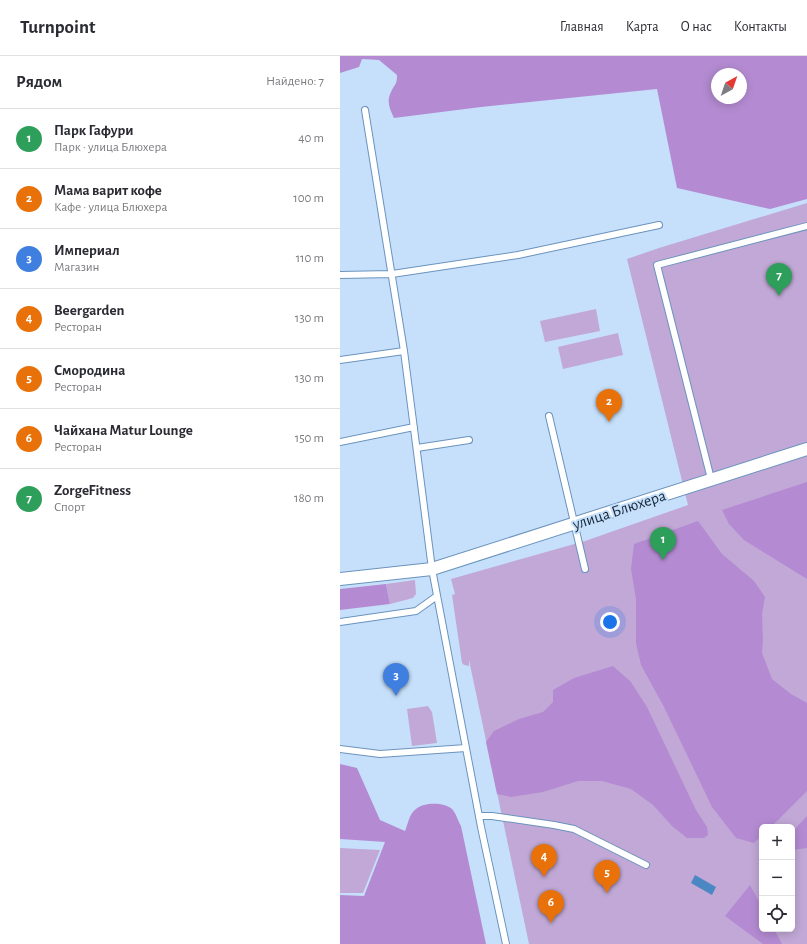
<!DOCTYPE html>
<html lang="ru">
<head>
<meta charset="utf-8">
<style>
  body { margin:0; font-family:"Alegreya Sans",sans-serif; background:#f7f7f7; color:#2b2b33 }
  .controls { position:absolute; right:12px; bottom:12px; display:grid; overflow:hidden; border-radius:6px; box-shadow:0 2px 10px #0003 }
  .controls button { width:36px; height:36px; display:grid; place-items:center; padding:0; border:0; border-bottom:1px solid #e1e1e2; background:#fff; color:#2b2b33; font:20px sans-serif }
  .compass { position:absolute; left:371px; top:12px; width:36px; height:36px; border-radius:50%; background:#fff; box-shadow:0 2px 10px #0003; rotate:40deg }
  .you { position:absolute; left:270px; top:566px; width:14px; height:14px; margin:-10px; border:3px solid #fff; border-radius:50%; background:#1a73e8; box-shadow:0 0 0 6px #1a73e833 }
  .badge { display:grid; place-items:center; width:26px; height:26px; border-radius:50%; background:#ea580c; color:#fff; font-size:13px; font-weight:700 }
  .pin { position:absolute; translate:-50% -33px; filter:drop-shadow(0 1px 2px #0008) }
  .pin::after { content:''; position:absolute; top:21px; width:14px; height:12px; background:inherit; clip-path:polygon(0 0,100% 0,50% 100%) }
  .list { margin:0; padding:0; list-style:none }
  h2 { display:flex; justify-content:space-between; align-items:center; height:52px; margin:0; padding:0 16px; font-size:17px }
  h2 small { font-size:13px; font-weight:400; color:#7c7c81 }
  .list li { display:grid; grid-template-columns:26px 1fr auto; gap:12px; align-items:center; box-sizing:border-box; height:60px; padding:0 16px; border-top:1px solid #e1e1e2 }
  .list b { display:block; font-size:15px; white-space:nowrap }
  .list p { margin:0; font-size:13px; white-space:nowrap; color:#7c7c81 }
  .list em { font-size:13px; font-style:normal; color:#7c7c81 }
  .icon { flex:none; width:22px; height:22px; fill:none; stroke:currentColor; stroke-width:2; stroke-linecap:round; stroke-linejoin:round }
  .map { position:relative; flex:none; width:467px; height:888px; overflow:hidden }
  header { display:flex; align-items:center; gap:24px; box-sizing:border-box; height:56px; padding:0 20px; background:#fff; border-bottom:1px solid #e1e1e2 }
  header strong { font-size:19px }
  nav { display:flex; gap:22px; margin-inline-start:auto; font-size:14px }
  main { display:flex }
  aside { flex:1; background:#fff }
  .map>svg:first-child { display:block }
  .green { fill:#c1a8d6; fill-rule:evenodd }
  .forest { fill:#b48bd2; fill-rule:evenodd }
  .water { fill:#4b88c3 }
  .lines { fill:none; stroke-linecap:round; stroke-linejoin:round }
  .lane-casing { stroke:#6a93bd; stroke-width:8 }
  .street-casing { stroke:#6a93bd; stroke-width:14 }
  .lane { stroke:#fff; stroke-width:6 }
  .street { stroke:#fff; stroke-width:12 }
  .labels { text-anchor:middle; stroke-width:4; stroke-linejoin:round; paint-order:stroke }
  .street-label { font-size:16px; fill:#152637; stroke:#c6e0fb }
</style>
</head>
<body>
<header>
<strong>Turnpoint</strong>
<nav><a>Главная</a><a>Карта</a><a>О нас</a><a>Контакты</a></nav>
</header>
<main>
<aside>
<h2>Рядом<small>Найдено: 7</small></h2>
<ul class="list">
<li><span class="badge" style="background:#2e9e5b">1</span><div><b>Парк Гафури</b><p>Парк · улица Блюхера</p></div><em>40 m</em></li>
<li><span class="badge" style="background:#e8710a">2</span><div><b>Мама варит кофе</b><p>Кафе · улица Блюхера</p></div><em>100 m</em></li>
<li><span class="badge" style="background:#3f7fe0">3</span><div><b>Империал</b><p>Магазин</p></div><em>110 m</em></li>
<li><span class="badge" style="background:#e8710a">4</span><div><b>Beergarden</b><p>Ресторан</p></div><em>130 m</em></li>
<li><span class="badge" style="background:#e8710a">5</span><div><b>Смородина</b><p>Ресторан</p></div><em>130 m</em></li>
<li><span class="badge" style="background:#e8710a">6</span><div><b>Чайхана Matur Lounge</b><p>Ресторан</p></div><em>150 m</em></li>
<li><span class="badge" style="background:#2e9e5b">7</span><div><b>ZorgeFitness</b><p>Спорт</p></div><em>180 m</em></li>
</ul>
</aside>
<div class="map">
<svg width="467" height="888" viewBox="0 0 467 888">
  <rect width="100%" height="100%" fill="#c6e0fb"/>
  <path class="green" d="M467,147v741h-278l-60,-284v6l-5,-1 -2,-2 -10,-68 3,-1 -4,-15 134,-38 103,-36 -61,-246 32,-11zM422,771h30v102h-30z
    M256,253l4,22 -55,11 -5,-21z
    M278,277l5,22 -60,14 -5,-22z
    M75,524l1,14 -3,4 -23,6 -4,-20z
    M88,650l4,6 5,31 -25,3 -5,-37z
    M0,792l40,2 -17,43h-23z"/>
  <path class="forest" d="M0,0h467v143l-37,10 -93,-21 -20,-99 -176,18 -87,11c-4,-9 -8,-16 -3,-26 4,-9 6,-7 6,-17l-18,-15 -17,-1 -3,8 -19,6zM377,18h24v24h-24z
    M467,426v97l-63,-39 -15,-16 -7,-14z
    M358,465l24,33 32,27 11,16 -3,17 1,26 -1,13 10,26 19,15 16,9v88l-36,36h-9v8l-8,8 -18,-5 -24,-31 -48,-100 -23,-42 -5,-22v-44l-5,-30 3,-25z
    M46,528l4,20 -50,6v-21z
    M273,610l18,16 16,25 49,103 11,17 1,8 -4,3h-17l-15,-12 -19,-21 -22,-16 -29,-8h-24l-35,11 -32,5 -14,-3 -11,-52 8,-11 25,-12 24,-7 10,-10v-12l21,-12z
    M0,708l17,4 23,52 25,11c3,-7 4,-17 11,-22 8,-7 28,-7 36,0 4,4 6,12 9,17l25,118h-146v-49l24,1 21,-54 -45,-3z
    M467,760v32l-15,2v-18z
    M410,829l12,22v22h12l8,15h-19l-38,-28z"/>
  <path class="water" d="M355,819l21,12 -4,8 -21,-12z"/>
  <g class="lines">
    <g class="lane-casing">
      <path id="lane" d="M25,54l39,241 28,218 49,258 25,117
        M0,219l52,-1 126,-19 141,-30
        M0,304l64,-9
        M209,360l36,153
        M0,386l74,-15
        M77,392l52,-8
        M371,423l-54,-214 150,-39
        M0,566l76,-11 21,-15
        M0,693l40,5 86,-6
        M139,760h13l62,9 20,4 72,36"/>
    </g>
    <g class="street-casing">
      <path id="street" d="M0,523l92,-10 375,-120"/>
    </g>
    <use href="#lane" class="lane"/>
    <use href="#street" class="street"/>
  </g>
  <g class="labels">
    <g class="street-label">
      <text transform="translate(279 453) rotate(-18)" y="6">улица Блюхера</text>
    </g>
  </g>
</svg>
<div class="controls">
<button>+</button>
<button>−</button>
<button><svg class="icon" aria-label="locate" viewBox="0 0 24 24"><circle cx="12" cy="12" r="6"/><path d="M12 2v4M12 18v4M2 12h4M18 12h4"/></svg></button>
</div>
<svg class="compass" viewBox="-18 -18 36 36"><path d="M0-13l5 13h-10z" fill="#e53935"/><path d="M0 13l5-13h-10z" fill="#7c7c81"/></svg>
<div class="you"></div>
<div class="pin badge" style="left:323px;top:504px;background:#2e9e5b">1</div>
<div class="pin badge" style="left:269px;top:366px;background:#e8710a">2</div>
<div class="pin badge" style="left:56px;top:640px;background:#3f7fe0">3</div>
<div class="pin badge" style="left:204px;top:821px;background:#e8710a">4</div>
<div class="pin badge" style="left:267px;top:837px;background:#e8710a">5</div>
<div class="pin badge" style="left:211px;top:867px;background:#e8710a">6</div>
<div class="pin badge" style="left:439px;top:240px;background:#2e9e5b">7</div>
</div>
</main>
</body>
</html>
